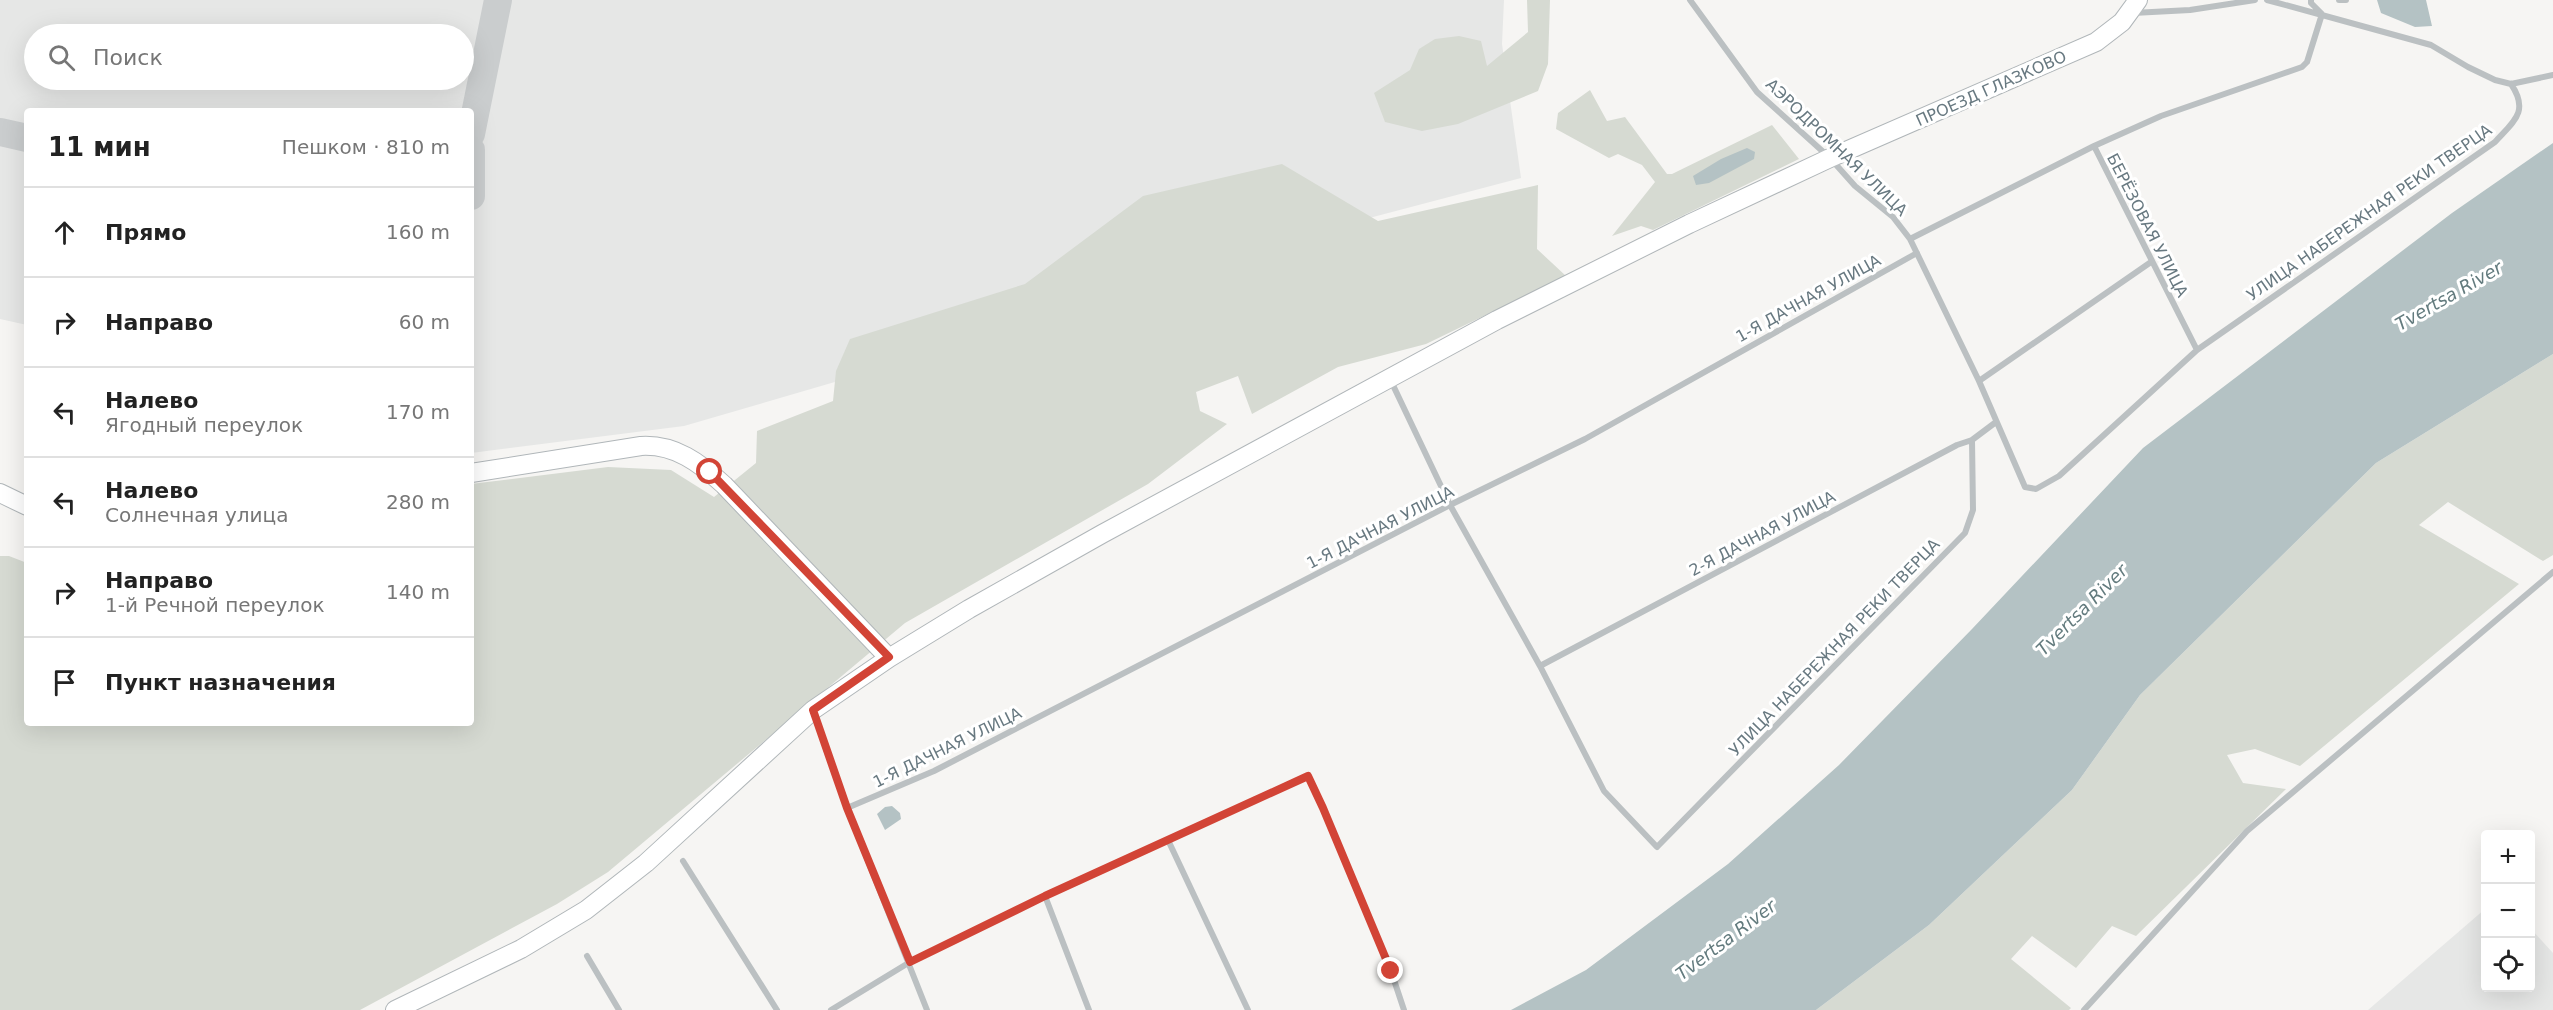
<!DOCTYPE html>
<html lang="ru">
<head>
<meta charset="utf-8">
<style>
  body { margin:0; font-family:"DejaVu Sans",sans-serif; background:#f2f2f2; color:#222 }
  .controls { position:absolute; right:18px; bottom:18px; display:grid; overflow:hidden; border-radius:6px; box-shadow:0 6px 24px #0002 }
  .controls button { width:54px; height:54px; display:grid; place-items:center; padding:0; border:0; border-bottom:2px solid #e0e0e0; background:#fff; color:#222; font:30px sans-serif }
  .stop { position:absolute; width:18px; height:18px; margin:-14px; border:4px solid #d24436; border-radius:50%; background:#fff }
  .stop.end { background:#d24436; border-color:#fff; box-shadow:0 2px 6px #0008 }
  .list { margin:0; padding:0; list-style:none }
  h2 { display:flex; justify-content:space-between; align-items:center; height:78px; margin:0; padding:0 24px; font-size:26px }
  h2 small { font-size:20px; font-weight:400; color:#767676 }
  .list li { display:grid; grid-template-columns:39px 1fr auto; gap:18px; align-items:center; box-sizing:border-box; height:90px; padding:0 24px; border-top:2px solid #e0e0e0 }
  .list b { display:block; font-size:22px; white-space:nowrap }
  .list p { margin:0; font-size:20px; white-space:nowrap; color:#767676 }
  .list em { font-size:20px; font-style:normal; color:#767676 }
  .icon { flex:none; width:33px; height:33px; fill:none; stroke:currentColor; stroke-width:2; stroke-linecap:round; stroke-linejoin:round }
  .map { position:relative; flex:none; width:2553px; height:1010px; overflow:hidden }
  .search { position:absolute; background:#fff; box-shadow:0 6px 24px #0002; left:24px; top:24px; width:450px; height:66px; display:flex; align-items:center; gap:15px; box-sizing:border-box; padding:0 21px; border-radius:33px; color:#767676; font-size:22px }
  .panel { position:absolute; background:#fff; box-shadow:0 6px 24px #0002; left:24px; top:108px; width:450px; height:618px; border-radius:6px }
  .map>svg:first-child { display:block }
  .built { fill:#e6e7e6; fill-rule:evenodd }
  .green { fill:#d6dad2 }
  .water { fill:#b4c2c4 }
  .lines { fill:none; stroke-linecap:round; stroke-linejoin:round }
  .taxiway { stroke:#cacdce; stroke-width:28 }
  .secondary-casing { stroke:#b0b6b9; stroke-width:20 }
  .street { stroke:#bbc0c2; stroke-width:6 }
  .secondary { stroke:#fff; stroke-width:18 }
  .route { stroke:#d24436; stroke-width:8 }
  .labels { text-anchor:middle; stroke-width:6; stroke-linejoin:round; paint-order:stroke }
  .street-label { font-size:16px; fill:#687981; stroke:#fff }
  .water-label { font-size:18px; font-style:italic; fill:#637b7e; stroke:#fff }
</style>
</head>
<body>
<div class="map">
<svg width="2553" height="1010" viewBox="0 0 2553 1010">
  <rect width="100%" height="100%" fill="#f6f5f3"/>
  <path class="built" d="M0,0h1504l-2,44 19,134 -239,63 -365,117 -233,68 -213,27v-342h-444v214l-27,-6zM34,34h430v46h-430z
    M2485,909l1,79h44l1,-59 22,24v57h-185z"/>
  <path class="green" d="M1527,0h23l-2,64 -10,27 -80,33 -36,7 -37,-9 -11,-29 36,-23 9,-21 16,-10 24,-3 22,5 6,25 41,-34z
    M1590,90l17,31 18,-4 42,57h5l100,-49 27,34 -146,71 -12,-4 -29,10 43,-54 -13,-17 -24,-11 -9,4 -53,-29 2,-16z
    M1282,164l96,57 160,-36 -1,64 29,27 -140,68 -88,23 -86,47 -14,-38 -42,16 4,19 27,13 -79,60 -243,139 -297,249 -51,32 -197,106h-360v-454h9l18,7v160h444v-239l137,-17 63,3 43,27 42,-34 1,-32 76,-30 3,-30 14,-32 175,-55 118,-88z
    M2553,354v201l-10,6 -95,-59 -29,23 100,59 -219,182 -45,-17 -28,6 16,28 43,6 -150,147 -24,-10 -36,42 -44,-32 -21,23 60,49 -2,2h-253l113,-85 143,-135 68,-95 236,-232z"/>
  <path class="water" d="M2377,0h49l6,26 -17,1 -34,-14z
    M2553,143v211l-177,109 -236,232 -68,95 -143,135 -113,85h-305l75,-40 142,-106 111,-99 133,-136 171,-181 309,-235z
    M1747,148l8,4 -1,7 -45,24 -13,2 -3,-9 28,-17z
    M892,806l8,7 1,6 -16,11 -8,-16 8,-7z"/>
  <g class="lines">
    <path class="taxiway" d="M0,132l27,6
      M471,134l27,-134
      M471,150v46"/>
    <g class="secondary-casing">
      <path id="secondary" d="M471,473l170,-27c34,-2 59,17 83,39l165,173
        M0,493l27,13
        M395,1010l126,-61 65,-39 60,-47 167,-153 76,-52 80,-49 133,-75 395,-214 192,-96 141,-66 266,-116 26,-20 16,-22"/>
    </g>
    <path class="street" d="M1690,0l67,92 73,66 25,28 38,31 17,22 69,142 46,106 11,2 23,-13 138,-126 -103,-204 67,-30 141,-49 5,-5 15,-48 -11,-11v-3
      M2267,0l164,45 37,22 27,13 16,4 42,-9
      M2339,0h7
      M2133,13l57,-3 65,-10
      M1910,239l184,-93
      M2197,350l298,-208c18,-20 35,-30 16,-58
      M1391,381l59,124 90,161 64,125 53,56 308,-314 8,-23 -1,-70
      M1979,381l172,-119
      M1540,666l417,-221 15,-5 24,-18
      M814,713l33,95 80,202
      M847,808l87,-37 516,-266 135,-66 332,-186
      M1168,840l80,170
      M683,861l94,149
      M1045,896l44,114
      M587,956l32,54
      M831,1010l79,-48 135,-66 263,-120 15,32 68,163 13,39
      M2084,1010l163,-179 306,-259"/>
    <use href="#secondary" class="secondary"/>
  </g>
  <g class="lines">
    <path class="route" d="M710,472l179,185 -76,53 34,98 63,154 135,-66 263,-120 15,32 68,163"/>
  </g>
  <g class="labels">
    <g class="street-label">
      <text transform="translate(1991 88) rotate(-24)" y="6">ПРОЕЗД ГЛАЗКОВО</text>
      <text transform="translate(1837 147) rotate(44)" y="6">АЭРОДРОМНАЯ УЛИЦА</text>
      <text transform="translate(2369 212) rotate(-35)" y="6">УЛИЦА НАБЕРЕЖНАЯ РЕКИ ТВЕРЦА</text>
      <text transform="translate(2148 225) rotate(63)" y="6">БЕРЁЗОВАЯ УЛИЦА</text>
      <text transform="translate(1808 298) rotate(-29)" y="6">1-Я ДАЧНАЯ УЛИЦА</text>
      <text transform="translate(1380 527) rotate(-27)" y="6">1-Я ДАЧНАЯ УЛИЦА</text>
      <text transform="translate(1762 533) rotate(-28)" y="6">2-Я ДАЧНАЯ УЛИЦА</text>
      <text transform="translate(1834 647) rotate(-46)" y="6">УЛИЦА НАБЕРЕЖНАЯ РЕКИ ТВЕРЦА</text>
      <text transform="translate(947 747) rotate(-26)" y="6">1-Я ДАЧНАЯ УЛИЦА</text>
    </g>
    <g class="water-label">
      <text transform="translate(2449 296) rotate(-30)" y="6">Tvertsa River</text>
      <text transform="translate(2082 610) rotate(-45)" y="6">Tvertsa River</text>
      <text transform="translate(1726 940) rotate(-37)" y="6">Tvertsa River</text>
    </g>
  </g>
</svg>
<div class="controls">
<button>+</button>
<button>−</button>
<button><svg class="icon" aria-label="locate" viewBox="0 0 24 24"><circle cx="12" cy="12" r="6"/><path d="M12 2v4M12 18v4M2 12h4M18 12h4"/></svg></button>
</div>
<div class="stop" style="left:710px;top:472px"></div>
<div class="stop end" style="left:1391px;top:971px"></div>
<div class="search"><svg class="icon" aria-label="search" viewBox="0 0 24 24"><circle cx="10" cy="10" r="6"/><path d="M15 15l6 6"/></svg>Поиск</div>
<section class="panel">
<h2>11 мин<small>Пешком · 810 m</small></h2>
<ul class="list">
<li><svg class="icon" aria-label="ahead" viewBox="0 0 24 24"><path d="M12 20V5M6 11l6-6 6 6"/></svg><div><b>Прямо</b></div><em>160 m</em></li>
<li><svg class="icon" aria-label="right" viewBox="0 0 24 24"><path d="M7 20v-9h11M14 6l5 5-5 5"/></svg><div><b>Направо</b></div><em>60 m</em></li>
<li><svg class="icon" aria-label="left" viewBox="0 0 24 24"><path d="M17 20v-9H6M10 6l-5 5 5 5"/></svg><div><b>Налево</b><p>Ягодный переулок</p></div><em>170 m</em></li>
<li><svg class="icon" aria-label="left" viewBox="0 0 24 24"><path d="M17 20v-9H6M10 6l-5 5 5 5"/></svg><div><b>Налево</b><p>Солнечная улица</p></div><em>280 m</em></li>
<li><svg class="icon" aria-label="right" viewBox="0 0 24 24"><path d="M7 20v-9h11M14 6l5 5-5 5"/></svg><div><b>Направо</b><p>1-й Речной переулок</p></div><em>140 m</em></li>
<li><svg class="icon" aria-label="arrive" viewBox="0 0 24 24"><path d="M6 21V4h12l-3 4 3 4H6"/></svg><div><b>Пункт назначения</b></div></li>
</ul>
</section>
</div>
</body>
</html>
